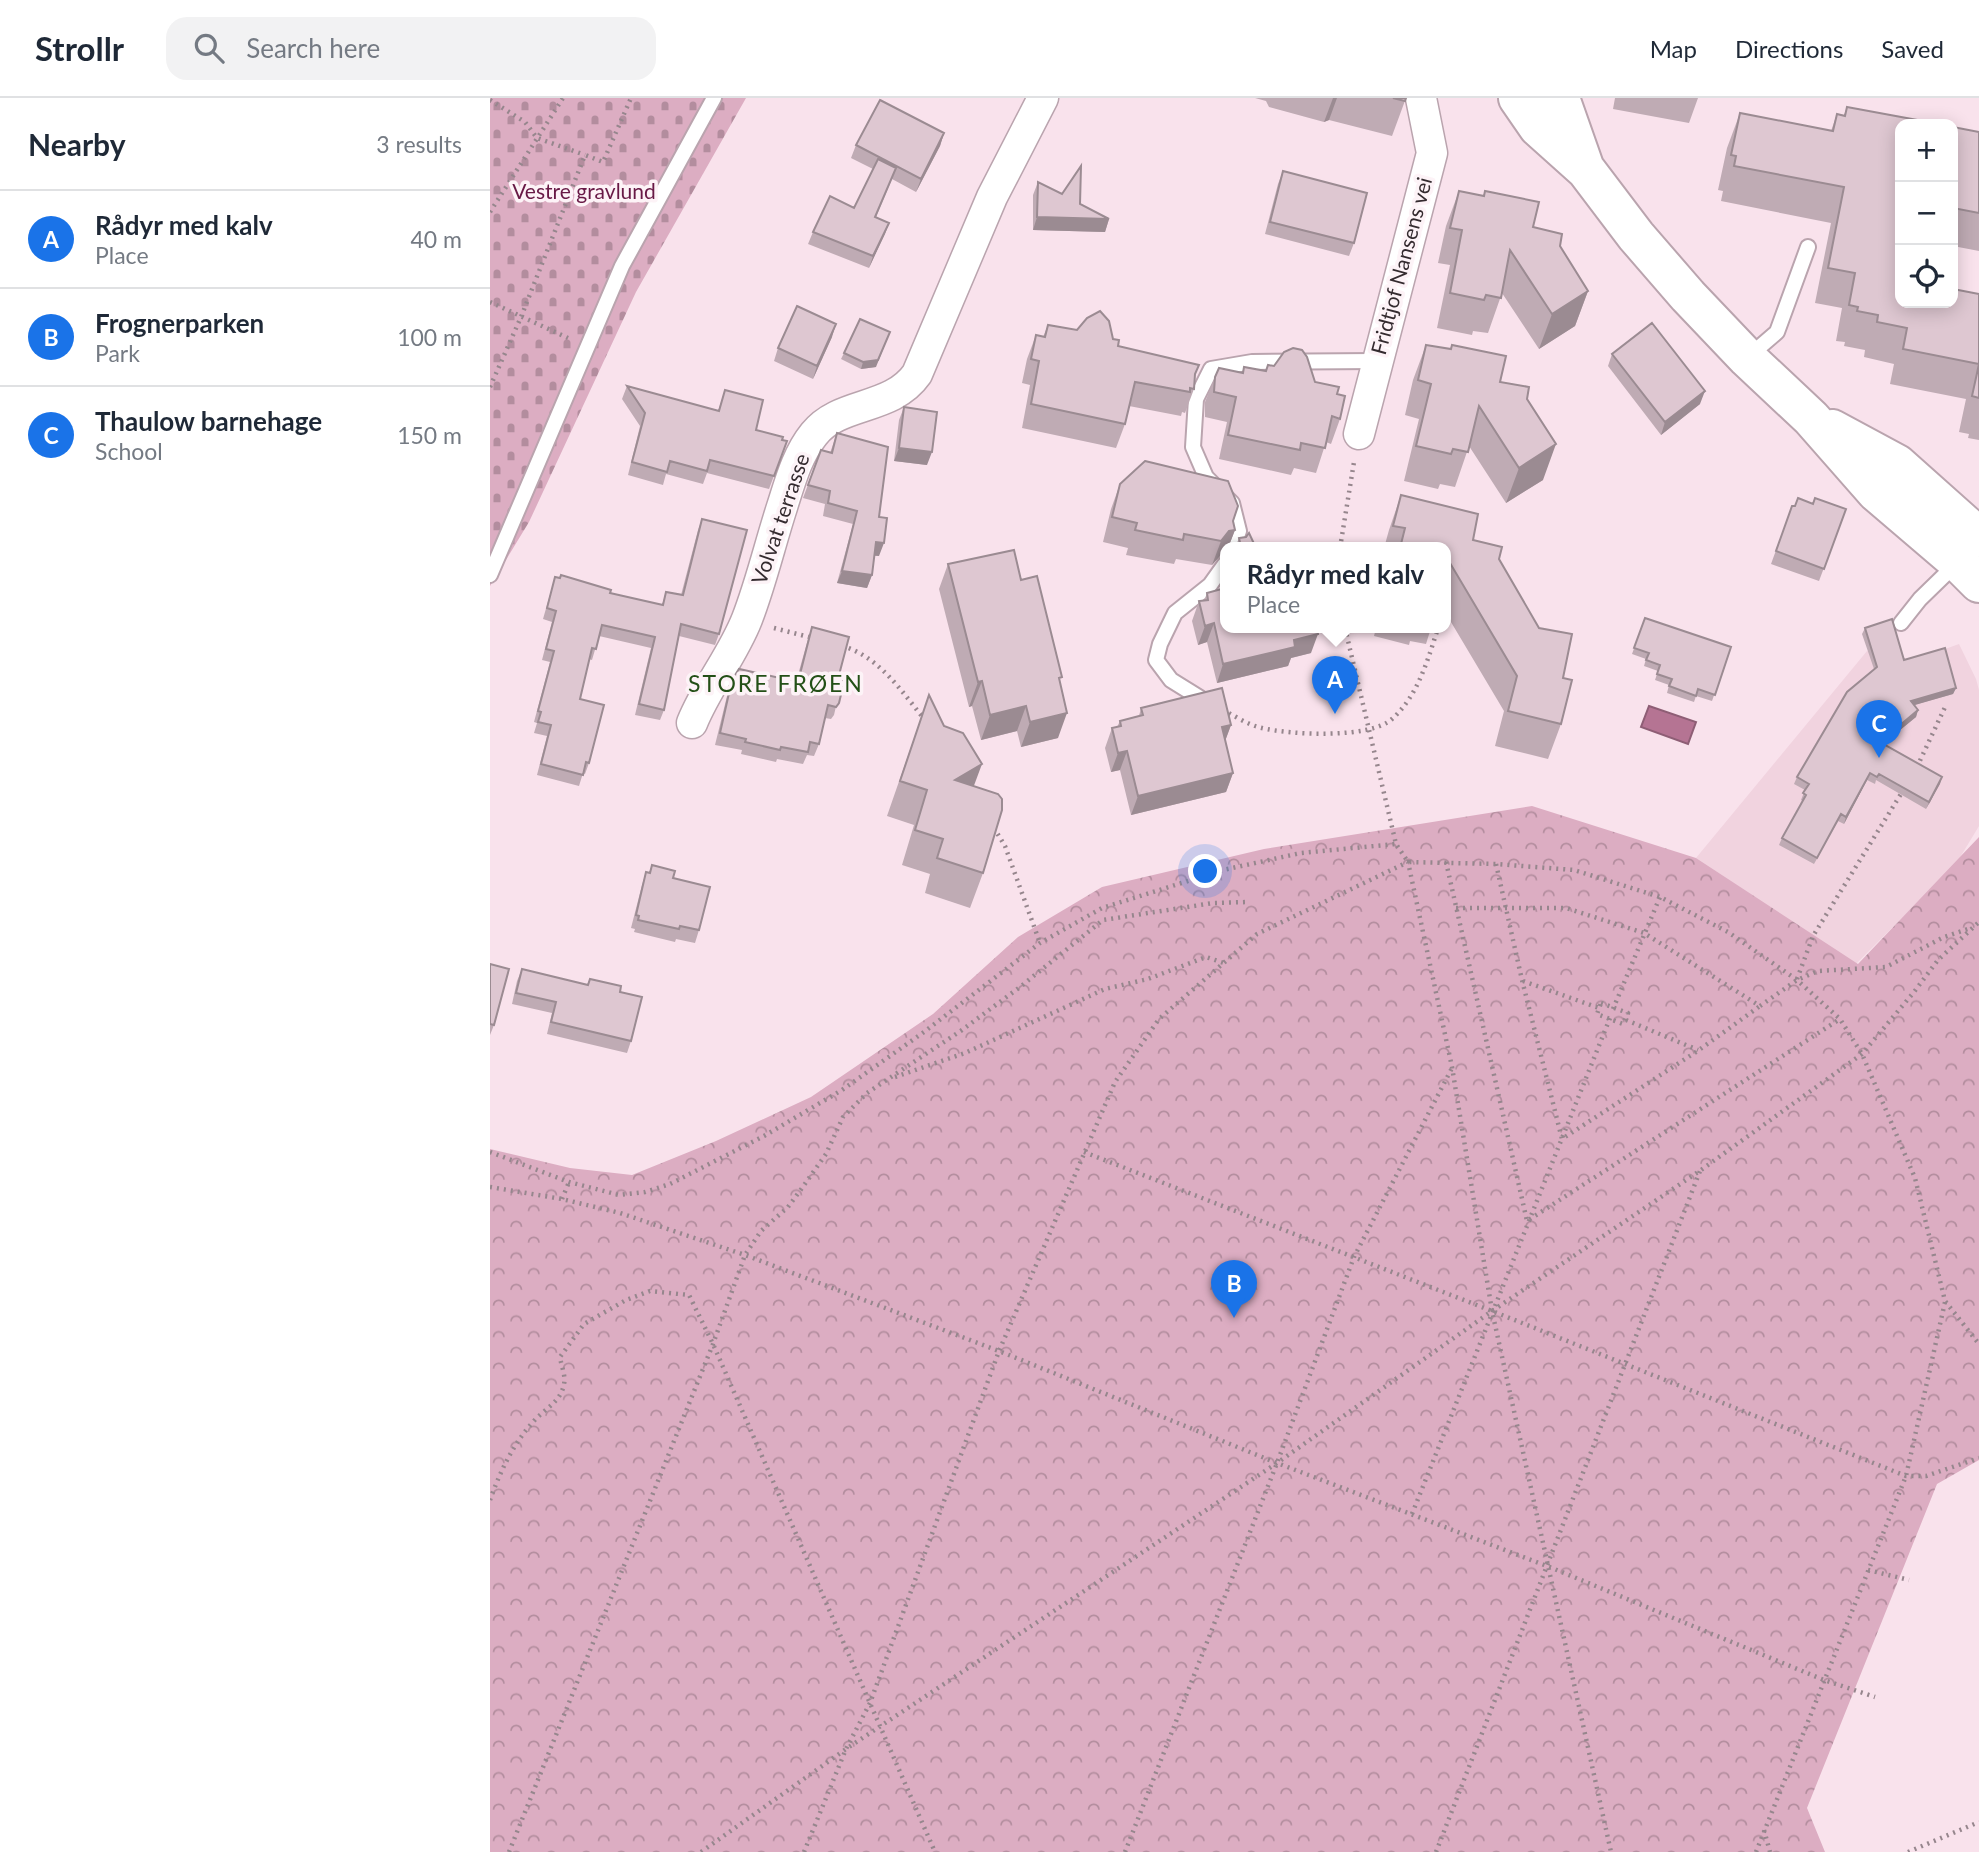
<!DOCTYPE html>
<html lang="en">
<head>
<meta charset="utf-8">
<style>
  body { margin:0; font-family:Lato,sans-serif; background:#f2f2f3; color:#1f2937 }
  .controls { position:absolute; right:21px; top:21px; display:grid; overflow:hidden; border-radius:14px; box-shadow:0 4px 18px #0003 }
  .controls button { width:63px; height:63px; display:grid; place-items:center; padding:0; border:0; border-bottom:2px solid #e0e1e3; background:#fff; color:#1f2937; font:35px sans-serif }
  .you { position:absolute; left:716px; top:774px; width:24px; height:24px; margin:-18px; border:5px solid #fff; border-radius:50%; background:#1a73e8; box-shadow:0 0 0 10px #1a73e833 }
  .badge { display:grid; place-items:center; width:46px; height:46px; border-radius:50%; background:#1a73e8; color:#fff; font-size:23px; font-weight:700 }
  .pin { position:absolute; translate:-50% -58px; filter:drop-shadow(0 2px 4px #0008) }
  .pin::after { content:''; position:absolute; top:37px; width:24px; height:21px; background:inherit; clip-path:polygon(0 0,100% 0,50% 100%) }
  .popup { position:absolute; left:730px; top:444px; width:231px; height:91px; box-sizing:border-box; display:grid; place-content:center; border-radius:14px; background:#fff; filter:drop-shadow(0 2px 5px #0005); font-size:23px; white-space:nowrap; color:#747a83 }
  .popup b { font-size:26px; color:#1f2937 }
  .popup::after { content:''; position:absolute; left:50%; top:100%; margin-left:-14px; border:14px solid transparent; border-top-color:#fff }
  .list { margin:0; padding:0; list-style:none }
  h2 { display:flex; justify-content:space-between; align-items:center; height:91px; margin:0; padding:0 28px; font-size:30px }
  h2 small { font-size:23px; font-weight:400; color:#747a83 }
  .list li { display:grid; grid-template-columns:46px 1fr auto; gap:21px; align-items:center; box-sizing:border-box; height:98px; padding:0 28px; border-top:2px solid #e0e1e3 }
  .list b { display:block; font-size:26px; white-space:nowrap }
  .list p { margin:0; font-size:23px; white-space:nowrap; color:#747a83 }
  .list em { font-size:23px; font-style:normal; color:#747a83 }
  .icon { flex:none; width:38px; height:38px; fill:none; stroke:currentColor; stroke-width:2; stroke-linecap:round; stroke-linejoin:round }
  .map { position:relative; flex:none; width:1489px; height:1754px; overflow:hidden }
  header { display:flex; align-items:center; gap:42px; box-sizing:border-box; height:98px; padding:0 35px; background:#fff; border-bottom:2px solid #e0e1e3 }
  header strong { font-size:33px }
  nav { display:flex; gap:38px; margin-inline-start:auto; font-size:24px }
  .search { width:490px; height:63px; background:#f2f2f3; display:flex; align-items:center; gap:18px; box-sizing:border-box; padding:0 24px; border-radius:21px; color:#747a83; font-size:26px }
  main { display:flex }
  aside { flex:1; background:#fff }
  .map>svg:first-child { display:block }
  .built { fill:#f1d3df }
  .forest { fill:url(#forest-crowns) }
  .cemetery { fill:url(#cemetery-stones) }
  .water { fill:#b57493; stroke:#8e5e75; stroke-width:2 }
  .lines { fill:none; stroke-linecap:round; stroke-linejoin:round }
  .lane-casing { stroke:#baa4ae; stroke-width:18 }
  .street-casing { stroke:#baa4ae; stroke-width:33 }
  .secondary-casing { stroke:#baa4ae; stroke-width:42 }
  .path { stroke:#96868d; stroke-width:4.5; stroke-dasharray:2 5; stroke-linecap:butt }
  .lane { stroke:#fff; stroke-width:14 }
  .street { stroke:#fff; stroke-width:30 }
  .secondary { stroke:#fff; stroke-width:38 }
  .wall { fill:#bfabb4 }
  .shaded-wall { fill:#9b8b92 }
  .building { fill:#dec7d1; stroke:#9b8b92; stroke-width:2 }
  .labels { text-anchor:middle; stroke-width:7; stroke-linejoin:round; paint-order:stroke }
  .park-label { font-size:21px; fill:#681946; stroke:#fdf3f7 }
  .street-label { font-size:21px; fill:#342b2f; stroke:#fdf3f7 }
  .neighbourhood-label { font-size:23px; letter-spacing:2px; fill:#235017; stroke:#fdf3f7 }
</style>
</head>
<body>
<header>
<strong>Strollr</strong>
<div class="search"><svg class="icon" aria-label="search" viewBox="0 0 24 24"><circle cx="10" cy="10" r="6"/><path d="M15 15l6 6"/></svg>Search here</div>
<nav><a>Map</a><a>Directions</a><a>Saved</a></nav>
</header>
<main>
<aside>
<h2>Nearby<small>3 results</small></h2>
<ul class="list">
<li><span class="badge">A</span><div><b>Rådyr med kalv</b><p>Place</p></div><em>40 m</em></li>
<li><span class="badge">B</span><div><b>Frognerparken</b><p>Park</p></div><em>100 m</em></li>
<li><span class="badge">C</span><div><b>Thaulow barnehage</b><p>School</p></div><em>150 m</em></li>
</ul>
</aside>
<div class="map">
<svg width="1489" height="1754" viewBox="0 0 1489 1754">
  <defs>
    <pattern id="forest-crowns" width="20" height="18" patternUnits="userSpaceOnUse" patternTransform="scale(1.75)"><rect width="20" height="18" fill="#dcadc2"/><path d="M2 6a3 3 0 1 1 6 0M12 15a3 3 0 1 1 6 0" fill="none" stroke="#b38d9e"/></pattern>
    <pattern id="cemetery-stones" width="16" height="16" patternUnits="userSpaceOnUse" patternTransform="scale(1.75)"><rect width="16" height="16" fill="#dcadc2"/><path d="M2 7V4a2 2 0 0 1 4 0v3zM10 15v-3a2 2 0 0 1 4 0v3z" fill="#b38d9e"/></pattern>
  </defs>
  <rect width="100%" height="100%" fill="#f9e2ec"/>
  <path class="built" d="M1469,546l17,35 3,11v136l-23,38 -100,100 -160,-106 171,-207 26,-6 8,20z"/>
  <path class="forest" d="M1042,708l164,52 162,106 121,-127v623l-42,24 -130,324 18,44h-1335v-703l80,19 62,7 84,-34 95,-44 122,-83 85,-77 84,-50 162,-38z"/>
  <path class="cemetery" d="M0,0h256l-110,194 -107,230 -39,64z"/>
  <path class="water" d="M1159,608l47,16 -8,22 -47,-17z"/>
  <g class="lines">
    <g class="lane-casing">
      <path id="lane" d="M1258,259l29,-25 31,-85
        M743,450l6,-17 -7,-28 -26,-26 -13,-30 3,-48 15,-30 41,-7 124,-1
        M0,477l132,-309 92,-168
        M1411,525l19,-24 36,-35
        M710,600l-29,-18 -15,-20 4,-16 15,-31 35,-28 15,-21"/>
    </g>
    <g class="street-casing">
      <path id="street" d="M869,336l73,-281 -11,-55
        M202,625c15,-37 41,-68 55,-104 14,-36 23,-75 35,-112 8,-25 15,-52 32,-73 26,-33 77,-23 103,-60l75,-177 51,-99"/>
    </g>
    <g class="secondary-casing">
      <path id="secondary" d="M1028,0l20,29 48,43 50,66 52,60 59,62 64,60 65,74 82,70 21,21
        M1070,0l25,71
        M1342,331l65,35 82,73"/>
    </g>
    <path class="path" d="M0,2l35,22 12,16 48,17
      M0,114l73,-114
      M0,204l78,36
      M0,289l31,-70 64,-162 18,7 28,-64
      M850,450l14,-86
      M284,530l39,10
      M855,530l51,216 12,18 88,2 78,6 86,27 68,35 69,48 43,39 22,35 53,124 30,123 34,43
      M352,548c37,10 60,46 83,74
      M733,612c12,6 25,15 39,18 29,7 108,11 130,-9 26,-23 36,-60 46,-91
      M1427,669l29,-62
      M504,730l11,18 35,97
      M956,764l81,359 313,-202
      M1006,766l26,116 40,159 137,-89 61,-44
      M966,810h110l78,25 116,73 37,-26 21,-9 68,-4 58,-30 24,-8
      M1307,881l16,-43 91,-147
      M1033,883l76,27
      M1111,905l27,10 -5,11 -26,-10z
      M1123,911l47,-112
      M1136,922l72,30
      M405,979l70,-24 140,-64 43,-10 58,-22 18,6
      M0,1054l79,30 50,13 26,-3 25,-8 94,-48 78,-46 82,-58 116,-89 62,-35 121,-38 78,-17 95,-9
      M594,1054l408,159 414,165h20l53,-18
      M0,1089l72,12 58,14 125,42 254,96 278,112 270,103 277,114 51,17
      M72,1101l7,-17
      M0,1402c10,-28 23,-56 43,-78 11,-13 28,-20 31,-38 2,-8 -3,-19 -4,-27l24,-33 42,-24 24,-9 39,4 24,49 222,508
      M922,1416l198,-496
      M1378,1472l41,10
      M1274,1732l6,22
      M19,1754l204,-508 32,-89 16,-24 27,-24 14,-19 24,-34 17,-37 24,-24 95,-63 58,-43 83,-67 110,-17 36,-1
      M211,1754l145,-103 431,-286 215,-152 209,-141 161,-116 52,-62 24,-32 41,-38
      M314,1754l42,-103 24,-46 129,-352 116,-269 44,-63 98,-85 151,-72 44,205 40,244 119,541
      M635,1754l152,-389 77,-206 98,-189
      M946,1754l264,-681
      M1266,1754l150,-376 39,-174
      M1418,1754l71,-30"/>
    <use href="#lane" class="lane"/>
    <use href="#street" class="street"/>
    <use href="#secondary" class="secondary"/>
  </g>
  <path class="wall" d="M765,0h151l-14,38 -63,-16 -5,2 -55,-15 -3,-6z
    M1125,0h83l-9,25 -76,-14z
    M1357,9l53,196 79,-9v146l-11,-2 1,-4 -10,-2 7,-33 -76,-15 4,-20 -30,-7 1,-7 -21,-4 1,-4 -9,-1 6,-33 -27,-5 16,-80 -110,-22 2,-10 -5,-1 9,-42 13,-35 91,18 6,-17 7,1z
    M1463,29l26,5v119l-26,-5z
    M454,35l-4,13 -24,46 -24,-13 -16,38 13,6 -20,45 -61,-24 5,-12 41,-24 19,-39 -22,-11 5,-13z
    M793,73l71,72 -5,13 -84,-22 13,-50z
    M548,84l71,37 -4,13 -72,-2v-35z
    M969,93l74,36 27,19 28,45 -13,35 -36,23 -37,-56 -14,40 -15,-2 -1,4 -35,-7 13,-63 -12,-2 8,-37z
    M558,227l65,14 5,7 77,30 -1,13 -9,24 -3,-1 -1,4 -52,-10 -4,18 -9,24 -94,-20 8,-43 -8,-2 5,-24 9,-24 7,2z
    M342,239l-19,42 -39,-18 4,-13z
    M936,247l74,37 27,17 16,81 -37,23 -37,-57 -14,41 -15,-3 -2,5 -34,-8 15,-62 -14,-4 8,-35z
    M354,255l32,14 -15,2 -20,-10z
    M1122,256l88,50 -39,31 -53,-69z
    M778,267l47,17 22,12 3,25 -9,25 -5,-2 -10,31 -22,-5 -3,7 -72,-16 8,-37 -22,-5v-15l10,-25 27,-4 2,-6 22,4z
    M137,288l91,25 7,-21 31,40 31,11 -18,48 -62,-16 -4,11 -37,-10 -3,11 -35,-10 12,-49 -18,-27z
    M414,309l23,58 -33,-4 5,-41z
    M347,335l42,84v39h-5l-2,19 -5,13 -30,-5 16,-59 -30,-8 2,-12 -22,-6 18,-48 9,3z
    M630,386l113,37 2,9 -7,18h-3l-5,8 -8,9 -36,-6 -2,5 -48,-9 2,-7 -25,-6 8,-33z
    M911,397l72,45 26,19 64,119 -2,46 -13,35 -53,-13 9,-35 -59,-99v-64h-61l5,-18z
    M1323,406l33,5 -27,72 -48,-17 21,-58z
    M212,421l17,115 -4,11 -36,-9 -15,74 -4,10 -25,-5 16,-67 -52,-12 -7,24 -3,-1 -9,40 9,64 -4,11 -2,-1 -4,13 -42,-11 10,-39 -13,-3 3,-10 -3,-1 16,-60 -8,-2 10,-38 -9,-3 12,-42 55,16 52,12 4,-13 15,3 17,-65z
    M749,440l17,10h-21z
    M458,466l73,16 39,103 -2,55 -37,9 -4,-16 -36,9 -9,-34 -3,1 -30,-118z
    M717,495l104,60 -20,5 -3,8 -71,17 -10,-41 -9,3 -6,-24 7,-20h5z
    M1155,520l86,29 -19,54 -16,-5 -2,6 -27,-9 2,-8 -14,-5 3,-9 -14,-5 2,-7 -14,-5z
    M322,529l27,48 4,1 -9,39 -3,4 -6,-1 -6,26 -5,12 -7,-1 -4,9 -26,-5 -1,3 -35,-8 1,-4 -27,-5 13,-53 4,-12 64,2 12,-43z
    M886,530h55l-5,16 -16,-3 -1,4 -35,-9z
    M1375,530l39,32 52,28 -3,6 -39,11 4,5 -2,7 -33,27 59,33 -16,32 -50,-29 -1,4 -8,-4 -23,44 -6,-3 -24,43 -35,-19 3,-7 21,-37 -2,-1 4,-10 -11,-6 3,-7 77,-108 -12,-35z
    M439,597l44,91 10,87 -13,35 -45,-15 5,-19 -28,-9 12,-40 -27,-9z
    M651,610l90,17 -6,16 8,32 -7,19 -95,23 -11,-45 -9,2 -6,-24 7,-20 5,-1 3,-6 19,-5z
    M162,767l21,13 26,52 -4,13 -19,-4 -1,3 -41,-10 1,-3 -4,-1 11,-43 4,-13 3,1z
    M0,866l4,61 -4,10z
    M32,871l65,16 3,-6 30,13 11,49 -4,12 -80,-19 5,-21 -40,-9 5,-23z"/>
  <path class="shaded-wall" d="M843,0h4l-8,22 -5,2z
    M454,35l-4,13 -24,46 5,-13z
    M547,119l72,2 -4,13 -72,-2z
    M399,125l-4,11 -16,34 4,-12z
    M1098,193l-13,35 -36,23 13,-35z
    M346,226l-4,13 -19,42 4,-13z
    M400,234l-14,35 -15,2 2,-7z
    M1215,293l-5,13 -39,31 4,-13z
    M1066,346l-13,36 -37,23 13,-35z
    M409,350l33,4 -5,13 -33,-4z
    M745,432l-7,18h-3v7l-5,1 -8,9 9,-24 8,-10z
    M386,444l8,1 -5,13 -8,-1z
    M352,473l30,4 -5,13 -30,-5z
    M724,525l-7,19 -9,3 7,-19z
    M828,536l-7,19 -20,5 -3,8 -71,17 6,-19 71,-24z
    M492,583l-10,25 -3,1 9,-25z
    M1466,590l-3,6 -45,13 3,-6z
    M536,608l-9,25 -36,9 9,-25z
    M1428,612l-2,7 -38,31 2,-6z
    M577,615l-9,25 -37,9 9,-25z
    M741,627l-7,19 -2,-17z
    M637,653l-7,19 -9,2 7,-19z
    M492,666l-13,35 -14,-19z
    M743,675l-7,19 -95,23 7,-19z
    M1380,675l-3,7 -23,44 2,-7z
    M1452,679l-2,7 -14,25 3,-7z"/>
  <path class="building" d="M903,0h13l-1,3z
    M390,2l64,33 -23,46 -65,-34z
    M1357,9l92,17h-39v179h53v-14l26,5v104l-7,-2 7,-32 -76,-15 4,-21 -30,-6 1,-7 -21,-4 1,-4 -9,-2 6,-32 -27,-5 16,-81 -110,-21 2,-10 -5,-1 9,-42 93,18 4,-17 8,2z
    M1463,29l26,5v81l-26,-5z
    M388,61l18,9 -21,49 14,6 -16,33 -60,-24 17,-36 24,12z
    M591,68l-1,38 29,15 -72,-2 1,-35 24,12z
    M793,73l84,22 -13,50 -84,-21z
    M969,93l25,5 1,-5 54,11 -6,25 29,7 -2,12 28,45 -36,23 -42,-64 -9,48 -15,-3 -2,5 -34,-7 12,-63 -12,-2z
    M307,208l39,18 -19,42 -39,-18z
    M610,213l9,10 4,18 6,1 -1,6 81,19 -4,9 -1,15 -4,-1v4l-55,-10 -10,42 -94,-20 8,-43 -8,-2 5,-24 9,2 3,-12 29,5 10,-12z
    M370,221l30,13 -12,28 -15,2 -19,-9z
    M1162,225l53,68 -40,31 -53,-68z
    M936,247l25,4 1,-4 54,11 -6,26 29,5 -2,12 29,45 -37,24 -40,-62 -11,46 -15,-3 -2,5 -35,-8 15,-62 -13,-4z
    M803,250l9,2 5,7 8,25 24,5 -2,7 8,2 -5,23 -8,-3 -7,32 -24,-5 -1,7 -72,-15 8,-38 -22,-5 1,-15 4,-9 24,5 1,-6 22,4 2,-6 6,1 10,-14z
    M137,288l92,25 6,-21 38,10 -7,30 27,7 -1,3 5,1 -13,35 -64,-16 -3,11 -37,-10 -3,11 -35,-10 13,-49z
    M414,309l33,5 -5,40 -33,-4z
    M347,335l51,14 -9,70 8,1 -3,25 -8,-1 -4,33 -30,-4 15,-60 -29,-8 2,-12 -22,-6 13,-35 11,3z
    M655,363l83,20 10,25 -5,15 2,9 -6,1 -8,10 -37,-7 -1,6 -48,-10 2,-7 -25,-6 8,-33z
    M911,397l77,19 -5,26 29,7 -3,12 40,69 33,6 -9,44 9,2 -11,44 -53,-13 9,-35 -67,-113 -5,19v-34h-45l5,-20 -12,-2z
    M1308,400l15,6 2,-6 31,11 -22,60 -48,-18 16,-45h3z
    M212,421l45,11 -28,104 -38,-10 -17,86 -25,-6 16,-67 -53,-12 -6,24 -4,-1 -12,51 24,6 -15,58 -3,-1 -3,13 -42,-11 10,-39 -13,-3 3,-10 -3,-1 16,-60 -8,-2 10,-38 -9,-3 8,-31 5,1 1,-3 50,15 -1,3 53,12 3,-13 17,3z
    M759,435l7,15h-15v-1l-2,-9 7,-1z
    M524,452l7,30 16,-4 25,101 -3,1 8,35 -37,9 -4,-16 -36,9 -8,-34 -4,1 -30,-118z
    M735,490v40h92l1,6 -24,6 1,7 -72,17 -9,-41 -9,3 -6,-25 9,-1 -1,-7z
    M1155,520l86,29 -16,48 -17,-6 -2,7 -27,-10 3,-7 -15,-5 3,-9 -14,-5 3,-7 -15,-5z
    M1402,521l12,41 41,-12 11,40 -45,13 7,9 -38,32 62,35 -13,25 -50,-28 -2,3 -7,-4 -24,44 -5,-3 -24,44 -35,-20 24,-43 -3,-2 6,-9 -12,-7 50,-85 30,-25 -12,-39z
    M322,529l37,10 -10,38 4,1 -1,5 2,1 -5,21 -3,4 -8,-2 -9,39 -9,-2 -2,10 -27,-5 -1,3 -35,-8 1,-3 -26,-6 12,-53 7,-11 59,13z
    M732,590l9,37 -9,2 11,46 -95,23 -11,-45 -9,2 -6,-25 9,-2 -1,-5 23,-6 -2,-7z
    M439,597l15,31 19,7 19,31 -27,16 43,14 4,5v11l-19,63 -46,-15 6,-19 -28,-9 12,-40 -27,-9z
    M162,767l23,6 -2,7 37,9 -11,43 -19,-4 -1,3 -41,-9 1,-4 -3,-1 10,-43 4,1z
    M0,866l19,5 -15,56 -4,-1z
    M32,871l66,16 2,-6 31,7 -1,6 22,5 -11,44 -80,-19 5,-20 -40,-9z"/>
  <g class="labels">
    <g class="park-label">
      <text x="94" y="101">Vestre gravlund</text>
    </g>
    <g class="street-label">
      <text transform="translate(912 168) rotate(-75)" y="7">Fridtjof Nansens vei</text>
      <text transform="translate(291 421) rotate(-71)" y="7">Volvat terrasse</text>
    </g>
    <g class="neighbourhood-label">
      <text x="286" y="594">STORE FRØEN</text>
    </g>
  </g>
</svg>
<div class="controls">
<button>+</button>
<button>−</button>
<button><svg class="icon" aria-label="locate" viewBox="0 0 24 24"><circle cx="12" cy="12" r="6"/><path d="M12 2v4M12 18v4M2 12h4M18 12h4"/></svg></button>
</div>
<div class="you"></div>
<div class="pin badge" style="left:845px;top:616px">A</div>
<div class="popup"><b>Rådyr med kalv</b>Place</div>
<div class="pin badge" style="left:744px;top:1220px">B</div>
<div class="pin badge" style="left:1389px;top:660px">C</div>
</div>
</main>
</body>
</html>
